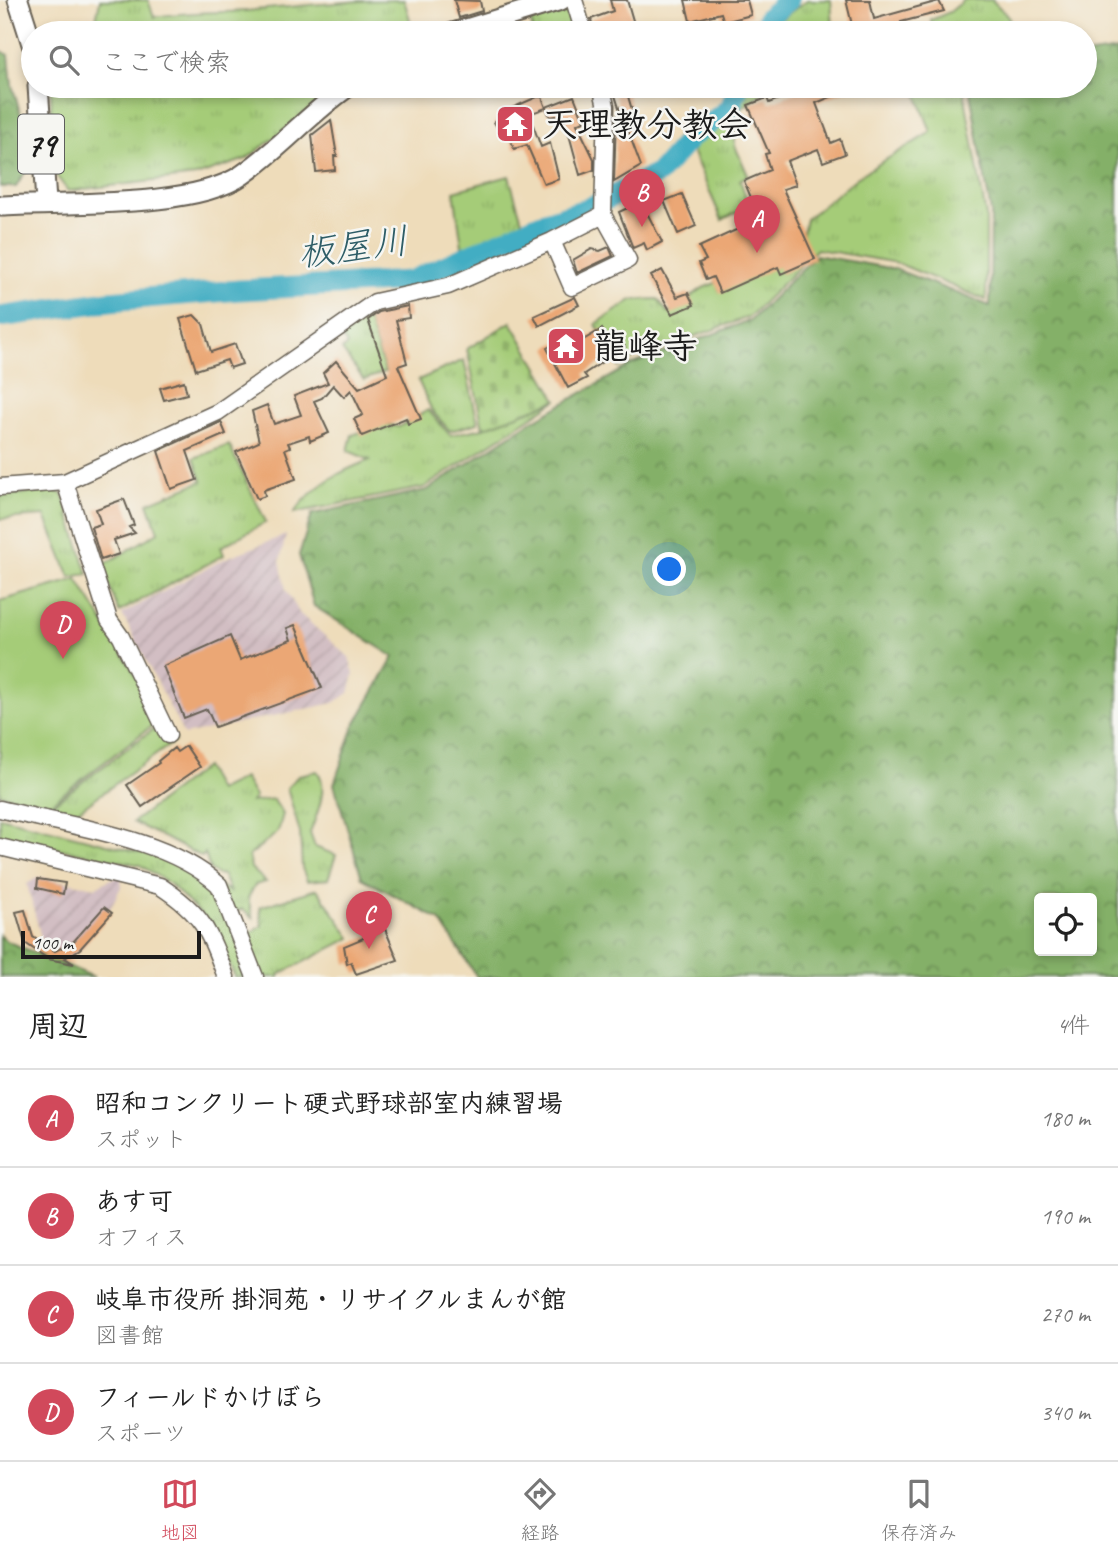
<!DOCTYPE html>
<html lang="ja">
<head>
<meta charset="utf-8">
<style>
  body { margin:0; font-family:Caveat,"Klee One",sans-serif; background:#f2f2f2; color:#222 }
  .controls { position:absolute; right:21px; bottom:21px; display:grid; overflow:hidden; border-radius:7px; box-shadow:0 4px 10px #0003 }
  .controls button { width:63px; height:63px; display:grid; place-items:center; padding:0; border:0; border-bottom:2px solid #e0e0e0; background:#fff; color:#222; font:35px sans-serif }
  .scale { position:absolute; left:21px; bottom:18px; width:180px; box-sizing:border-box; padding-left:7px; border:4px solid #1c1c1c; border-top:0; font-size:19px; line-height:24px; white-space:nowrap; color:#1c1c1c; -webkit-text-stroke:5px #f6f6f2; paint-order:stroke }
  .you { position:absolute; left:670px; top:570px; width:24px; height:24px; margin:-18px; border:5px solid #fff; border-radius:50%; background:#1a73e8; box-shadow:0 0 0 10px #1a73e833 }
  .badge { display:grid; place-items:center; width:46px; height:46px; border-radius:50%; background:#d1495b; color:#fff; font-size:23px; font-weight:700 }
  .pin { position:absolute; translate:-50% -58px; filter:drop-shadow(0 2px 4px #0008) }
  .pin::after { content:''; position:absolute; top:37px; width:24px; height:21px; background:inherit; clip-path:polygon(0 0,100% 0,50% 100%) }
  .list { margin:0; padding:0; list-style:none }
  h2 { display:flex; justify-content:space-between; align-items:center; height:91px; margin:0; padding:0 28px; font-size:30px }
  h2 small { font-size:23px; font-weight:400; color:#767676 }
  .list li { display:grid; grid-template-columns:46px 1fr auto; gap:21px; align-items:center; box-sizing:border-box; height:98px; padding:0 28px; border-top:2px solid #e0e0e0 }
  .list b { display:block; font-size:26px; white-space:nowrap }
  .list p { margin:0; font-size:23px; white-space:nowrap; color:#767676 }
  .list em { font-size:23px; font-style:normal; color:#767676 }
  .icon { flex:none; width:38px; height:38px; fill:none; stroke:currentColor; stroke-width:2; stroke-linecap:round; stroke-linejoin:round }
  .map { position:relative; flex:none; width:1118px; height:977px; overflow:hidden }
  .search { position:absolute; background:#fff; box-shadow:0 4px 10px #0003; left:21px; right:21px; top:21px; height:77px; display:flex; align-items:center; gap:18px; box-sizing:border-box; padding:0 24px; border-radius:38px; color:#767676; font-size:26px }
  .sheet { height:483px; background:#fff }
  nav { display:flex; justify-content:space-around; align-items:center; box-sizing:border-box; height:98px; border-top:2px solid #e0e0e0; background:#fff; font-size:19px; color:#767676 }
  nav a { display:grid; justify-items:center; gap:4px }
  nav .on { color:#d1495b }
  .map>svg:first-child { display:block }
  .industrial { fill:url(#industrial-furrows) }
  .grass { fill:url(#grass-tufts); stroke:#60744a; stroke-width:2 }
  .forest { fill:url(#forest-crowns); stroke:#506642; stroke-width:2; fill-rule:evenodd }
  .cemetery { fill:url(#cemetery-stones); stroke:#60744a; stroke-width:2 }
  .pitch { fill:#a5cc78; stroke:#60744a; stroke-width:2 }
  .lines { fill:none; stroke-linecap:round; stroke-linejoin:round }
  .river { stroke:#43adc3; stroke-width:21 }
  .building { fill:#eba774 }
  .minor-casing { stroke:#665f53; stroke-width:19 }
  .major-casing { stroke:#665f53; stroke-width:23 }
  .minor { stroke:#fff; stroke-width:16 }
  .major { stroke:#fff; stroke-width:19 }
  .labels { text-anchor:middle; stroke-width:5; stroke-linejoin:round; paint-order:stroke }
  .shield { fill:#f6f6f2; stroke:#5d5d5c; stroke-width:2 }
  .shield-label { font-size:33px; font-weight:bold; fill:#1c1c1c }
  .poi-label { font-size:35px; font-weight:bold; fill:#1c1c1c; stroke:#f6f6f2; text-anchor:start }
  .water-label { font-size:37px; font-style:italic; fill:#2e5d67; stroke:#f6f6f2 }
</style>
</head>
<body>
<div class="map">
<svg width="1118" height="977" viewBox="0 0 1118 977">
  <defs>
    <pattern id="industrial-furrows" width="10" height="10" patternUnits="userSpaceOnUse" patternTransform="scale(1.75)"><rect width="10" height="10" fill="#d2bec3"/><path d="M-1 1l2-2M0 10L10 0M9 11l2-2" fill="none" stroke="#b4a3a7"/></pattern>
    <pattern id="grass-tufts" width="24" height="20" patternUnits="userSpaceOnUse" patternTransform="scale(1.75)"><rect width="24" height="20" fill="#a5cc78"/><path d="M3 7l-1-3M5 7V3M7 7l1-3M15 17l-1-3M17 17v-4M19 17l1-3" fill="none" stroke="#8daf67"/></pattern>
    <pattern id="forest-crowns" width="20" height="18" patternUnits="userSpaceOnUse" patternTransform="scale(1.75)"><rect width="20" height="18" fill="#84b068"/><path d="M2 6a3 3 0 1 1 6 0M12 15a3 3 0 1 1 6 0" fill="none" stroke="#6b8e55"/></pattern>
    <pattern id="cemetery-stones" width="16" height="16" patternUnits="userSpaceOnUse" patternTransform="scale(1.75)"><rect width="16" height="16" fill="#a5cc78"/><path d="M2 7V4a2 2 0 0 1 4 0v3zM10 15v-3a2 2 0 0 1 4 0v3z" fill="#8daf67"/></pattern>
  </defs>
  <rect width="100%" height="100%" fill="#f6f6f2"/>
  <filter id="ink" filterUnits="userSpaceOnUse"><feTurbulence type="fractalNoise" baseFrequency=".0143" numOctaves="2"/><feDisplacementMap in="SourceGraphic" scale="14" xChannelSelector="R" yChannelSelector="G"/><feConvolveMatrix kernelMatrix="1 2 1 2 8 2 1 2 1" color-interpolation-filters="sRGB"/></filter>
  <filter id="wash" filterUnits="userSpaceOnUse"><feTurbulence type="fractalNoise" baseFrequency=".00686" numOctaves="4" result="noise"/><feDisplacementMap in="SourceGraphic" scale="28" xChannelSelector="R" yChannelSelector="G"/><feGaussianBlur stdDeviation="1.57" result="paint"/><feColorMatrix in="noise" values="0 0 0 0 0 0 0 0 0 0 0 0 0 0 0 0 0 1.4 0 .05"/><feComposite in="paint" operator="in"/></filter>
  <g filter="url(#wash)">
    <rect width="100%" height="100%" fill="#eedcba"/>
    <path class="industrial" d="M286,535l-6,26 6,29 14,24 49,43 5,17 -5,19 -15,10 -150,32 -62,-121 104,-56z
      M118,875l4,3 -1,9 -16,31 -22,29 -14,12 -14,5 -8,-3 -20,-77 11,-7 58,10z"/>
    <path class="grass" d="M100,0h48l6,17c31,-5 61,-4 92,-6 55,-5 102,-11 158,-11l10,33h-332l12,-3z
      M807,0h24l2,28 -8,5h-54l5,-10z
      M964,0h28l16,16 7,17h-83l-1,-13 19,-8z
      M569,5l12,28h-48l-3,-15z
      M51,86h293l-98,73 -50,17 -128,15 -16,-21z
      M747,86h17l-3,8 -26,19v33l13,29 -8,5 9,26 -27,14 -31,-71 49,-47z
      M914,86h57l-7,6 22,124v84l-89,-37 -80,-14 -68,68 -113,40 -17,10 -23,-43 36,-24 26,-1 10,14 35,-25 96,-38 7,-31 53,-43 72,-44z
      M509,176l15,52 -61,25 -9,-62z
      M366,314l19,58 -21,8 -22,-30 5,-5 -8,-13z
      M464,360l14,63 -28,8 -18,-20 -14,-31z
      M557,400l-132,87 -131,26c20,-28 44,-41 76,-53l-22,-9 4,-16 33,-11 14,3 29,-17 22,25 33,-7z
      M229,445l37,77 -45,25 3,8 -105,57 -17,-46 56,-34 -10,-29 54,-22 -8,-23z
      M54,490l9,5 25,79 -18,3 -25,-61 -45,3v-23z
      M163,722l12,19 -99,71 -26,-6z
      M205,767l13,24 26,-13 11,19 -4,5 22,-3 10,15 -5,18 -29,24 2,12 15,14 -11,3 -7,13 5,20 -11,-9 -10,4 12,23 18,-10 -2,-19 57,-18 34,49 -71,36 -1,3h-44l-24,-53 -40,-39 -31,-20 -140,-28v-20l190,48 40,27 -8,-18 -4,1 -8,-5 -5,-17 -3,4 -69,-35z
      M317,771c13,15 -1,46 -7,62l5,14 21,8 -8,24 -21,2 -5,-13 -2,-35 -13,-45 12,-13z"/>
    <path class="forest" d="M0,50l9,5 3,30 16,54 1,27 -13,21h-16z
      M1118,50v927h-641l-37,-57 -78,-42 -28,-94 20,-58 40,-69 -80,-51 -15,-51 13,-41 115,-24 102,-67 104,-59 118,-44 65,-65 79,14 95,37 1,-93 -21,-120 10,-7h105v-31zM1039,898h53v53h-53z
      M0,935l6,6 88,36h-94z"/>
    <path class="cemetery" d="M511,322l46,78 -74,28 -16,-79z"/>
    <path class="pitch" d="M77,579l85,139 -115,88 -47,-12v-193z"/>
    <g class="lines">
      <path class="river" d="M764,33l4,-16 21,-17
        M0,317l109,-16 131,-11 170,-9 129,-57 50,-16 70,-35 31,-35 40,-30 9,-22"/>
    </g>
    <g id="blocks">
      <path class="building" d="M454,0l26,1 2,10 -23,7z
        M610,0h17l7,24 -40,9 -3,-14 22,-8z
        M685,0h62l4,15 -27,7 -3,-9 -31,8z
        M846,0h24l4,19 65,-18 5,10 -43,11 1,4 -19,7h-29z
        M612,86h13l12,41 -9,4 13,35 -27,16 2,-66 5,-2z
        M801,86h56l-41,17 15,40 9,-4 5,15 -22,8 -5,-13 -31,12 9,24 -13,4 32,70 -34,15 -3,-7 -58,26 -7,-16 -7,3 -7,-17 7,-3 -7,-13 61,-28 -16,-38 26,-11 -5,-16 4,-1 -21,-48 19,-7 2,5 33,-13z
        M574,96l10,25 -7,3 17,35v11l-14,5 -13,-48 -6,-12 -11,2 -4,-10z
        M537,97h5l4,11 -17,6 12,33 9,-4 9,36 -15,5 -17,-39 -13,4 -8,-22 -7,4 -5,-9 13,-12z
        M331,120l6,36h-3l1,14 -19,2 -4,-37z
        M682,194l14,32 -18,8 -14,-33z
        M636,204l1,4 6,-3 19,37 -15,8 -3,-7 -11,5 -14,-36z
        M609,247l4,9 -36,17 -4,-13 19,-11 8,2z
        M662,270l15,27 11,-4 6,12 -22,9 -21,-38z
        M575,297l4,8 -40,21 -5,-10z
        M408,306l1,12 -13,2 11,43 -9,3 23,53 -13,5 -2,-6 -44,18 -8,-17 9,-4 -12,-25 -7,7 -11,-12 -11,13 -8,3 15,32 -19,8 -1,-5 -21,7 2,4 -5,2 11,30 -32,11 1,6 -8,3 -21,-47 23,-10 -7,-31 15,-6 7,19 27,-9 -7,-19 34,-13 -5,-10 13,-12 23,27 28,-13 -19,-55 11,-8z
        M194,315l9,9 8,28 24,-8 7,20 -12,4 -3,-8 -31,10 -16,-51z
        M602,329l8,15 10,-6 5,9 -41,27 3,4 -19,10 -21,-40 20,-12 6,10z
        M184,381l3,13 -23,6 -4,-12z
        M221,422l5,12 -39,17 10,29 -26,9 -13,-38z
        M124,499l10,26 -5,2 6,6 -21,7 5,14 -18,6 -10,-33 10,-3 -5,-15z
        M295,625l27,63 -107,39 -8,-18 -23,9 -21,-52 67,-30 10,24 51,-20 -4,-12z
        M186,746l14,21 -58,40 -15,-22 32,-22 -1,-2 16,-13 3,4z
        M38,879l27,4 -2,11 -26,-6z
        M104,907l8,6 -32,36 -15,9 9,6 -32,-6 3,-1 -20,-14 -9,-31 9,-2 8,27 22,14 18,-9z
        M385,929l13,31 -42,14 -5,-12 -4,2 -3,-18z"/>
    </g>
  </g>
  <g filter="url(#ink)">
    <use href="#blocks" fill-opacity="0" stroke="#665f53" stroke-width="2"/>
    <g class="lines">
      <g class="minor-casing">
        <path id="minor" d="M574,0l10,33
          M552,241l20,46 56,-27 -25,-45
          M65,482l44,138 12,17 47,98
          M0,487l65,-5 153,-70 157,-110 73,-16 104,-45 51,-26 3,-109 -5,-20
          M0,809c68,17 167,28 219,76l36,92
          M0,847l160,39c43,28 49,45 66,91"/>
      </g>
      <g class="major-casing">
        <path id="major" d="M18,0l15,47
          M453,33l108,-33
          M38,86l8,116
          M0,206c62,-4 193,3 242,-31 38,-26 69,-63 107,-89"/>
      </g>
      <use href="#minor" class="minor"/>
      <use href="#major" class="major"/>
    </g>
  </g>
  <defs>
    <g id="temple-square" transform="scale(2.0125)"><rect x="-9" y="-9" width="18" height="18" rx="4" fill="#d1495b" stroke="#f6f6f2"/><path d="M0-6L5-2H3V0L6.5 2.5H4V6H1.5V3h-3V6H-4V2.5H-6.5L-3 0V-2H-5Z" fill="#fff"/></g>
  </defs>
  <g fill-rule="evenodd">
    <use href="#temple-square" x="515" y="124"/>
    <use href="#temple-square" x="566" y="346"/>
  </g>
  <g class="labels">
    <rect class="shield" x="18" y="114.5" width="46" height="59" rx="5"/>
    <g class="shield-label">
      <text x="41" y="156">79</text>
    </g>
    <g class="poi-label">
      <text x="542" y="136">天理教分教会</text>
      <text x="593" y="358">龍峰寺</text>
    </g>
    <g class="water-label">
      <text transform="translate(353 246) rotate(-7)" y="13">板屋川</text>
    </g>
  </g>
</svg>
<div class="controls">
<button><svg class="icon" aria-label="locate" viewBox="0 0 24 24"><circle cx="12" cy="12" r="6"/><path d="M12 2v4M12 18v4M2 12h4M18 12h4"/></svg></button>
</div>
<div class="scale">100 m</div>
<div class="you"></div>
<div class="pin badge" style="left:757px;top:253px">A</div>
<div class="pin badge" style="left:642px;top:227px">B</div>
<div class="pin badge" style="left:369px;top:949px">C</div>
<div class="pin badge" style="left:63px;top:659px">D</div>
<div class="search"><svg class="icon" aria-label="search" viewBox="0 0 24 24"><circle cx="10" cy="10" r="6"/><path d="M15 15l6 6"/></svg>ここで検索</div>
</div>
<section class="sheet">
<h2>周辺<small>4件</small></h2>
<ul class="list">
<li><span class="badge">A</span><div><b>昭和コンクリート硬式野球部室内練習場</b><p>スポット</p></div><em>180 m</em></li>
<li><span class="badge">B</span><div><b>あす可</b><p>オフィス</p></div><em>190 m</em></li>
<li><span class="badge">C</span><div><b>岐阜市役所 掛洞苑・リサイクルまんが館</b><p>図書館</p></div><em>270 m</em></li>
<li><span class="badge">D</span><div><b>フィールドかけぼら</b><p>スポーツ</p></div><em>340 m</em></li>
</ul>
</section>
<nav>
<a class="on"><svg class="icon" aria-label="map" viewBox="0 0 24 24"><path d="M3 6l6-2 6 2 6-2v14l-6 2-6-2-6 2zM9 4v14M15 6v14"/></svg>地図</a>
<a><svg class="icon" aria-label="directions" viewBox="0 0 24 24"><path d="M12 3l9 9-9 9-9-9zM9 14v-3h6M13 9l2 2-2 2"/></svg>経路</a>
<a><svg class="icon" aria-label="saved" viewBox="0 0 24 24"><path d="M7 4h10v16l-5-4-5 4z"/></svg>保存済み</a>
</nav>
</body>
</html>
